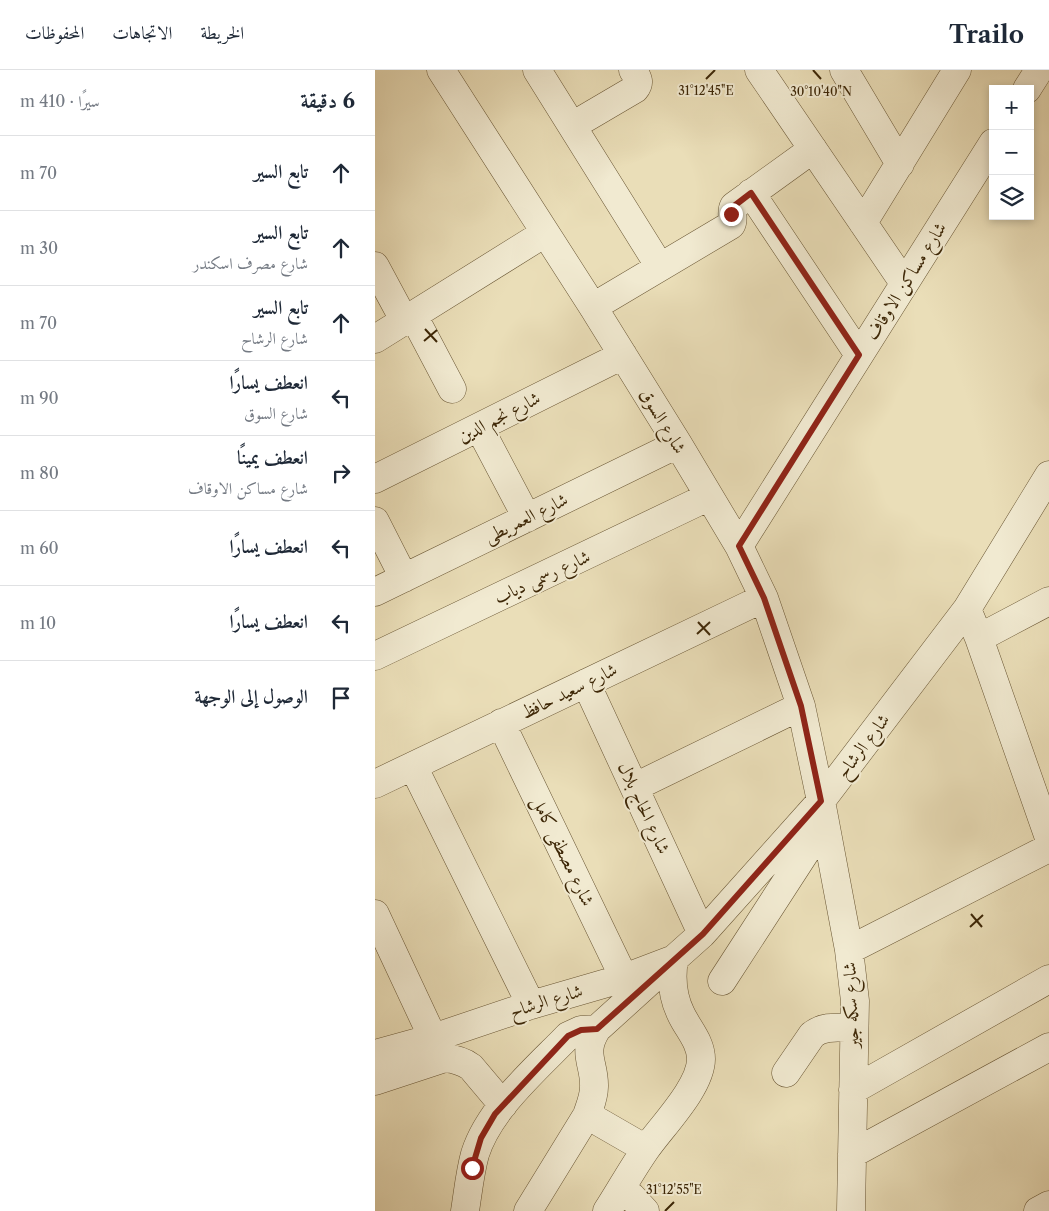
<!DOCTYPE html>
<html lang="ar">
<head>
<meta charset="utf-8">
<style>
  body { margin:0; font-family:"Libre Caslon Text",Amiri,serif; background:#f2f2f3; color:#1f2937; direction:rtl }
  .controls { position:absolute; right:15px; top:15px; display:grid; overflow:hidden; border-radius:0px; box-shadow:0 2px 8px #0003 }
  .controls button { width:45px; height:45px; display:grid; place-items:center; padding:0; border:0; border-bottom:1px solid #e0e1e3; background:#fff; color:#1f2937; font:25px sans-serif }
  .stop { position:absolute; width:15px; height:15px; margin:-11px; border:4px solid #8f2418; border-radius:50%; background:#fff }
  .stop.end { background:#8f2418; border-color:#fff; box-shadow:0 1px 5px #0008 }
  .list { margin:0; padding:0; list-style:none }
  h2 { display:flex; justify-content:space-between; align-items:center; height:65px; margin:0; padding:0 20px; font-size:21px }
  h2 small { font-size:16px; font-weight:400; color:#747a83 }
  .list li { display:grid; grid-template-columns:32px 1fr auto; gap:15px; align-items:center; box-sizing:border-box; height:75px; padding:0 20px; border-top:1px solid #e0e1e3 }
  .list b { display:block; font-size:19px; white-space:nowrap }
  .list p { margin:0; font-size:16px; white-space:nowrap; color:#747a83 }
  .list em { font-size:16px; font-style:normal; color:#747a83 }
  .icon { flex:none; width:28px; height:28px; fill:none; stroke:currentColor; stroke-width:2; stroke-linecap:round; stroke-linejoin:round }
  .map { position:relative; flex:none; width:674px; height:1141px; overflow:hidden; direction:ltr }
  header { display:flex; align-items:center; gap:30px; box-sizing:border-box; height:70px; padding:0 25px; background:#fff; border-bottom:1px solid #e0e1e3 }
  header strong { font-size:24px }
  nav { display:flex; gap:28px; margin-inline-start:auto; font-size:18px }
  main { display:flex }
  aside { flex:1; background:#fff }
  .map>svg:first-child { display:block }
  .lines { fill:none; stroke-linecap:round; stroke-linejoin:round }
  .minor-casing { stroke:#685533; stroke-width:29 }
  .minor { stroke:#f1ead1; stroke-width:28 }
  .route { stroke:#8f2418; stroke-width:6 }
  .ticks { fill:none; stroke:#3d2707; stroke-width:2 }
  .labels { text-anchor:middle; stroke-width:4; stroke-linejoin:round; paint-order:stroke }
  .street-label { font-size:18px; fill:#3d2707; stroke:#f1ead1 }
  .ticks-label { font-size:12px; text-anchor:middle; fill:#3d2707; stroke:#f1ead1; stroke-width:4; stroke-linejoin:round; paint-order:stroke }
</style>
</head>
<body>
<header>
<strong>Trailo</strong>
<nav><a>الخريطة</a><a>الاتجاهات</a><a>المحفوظات</a></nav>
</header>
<main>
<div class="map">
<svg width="674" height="1141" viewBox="0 0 674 1141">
  <rect width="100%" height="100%" fill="#eadeb8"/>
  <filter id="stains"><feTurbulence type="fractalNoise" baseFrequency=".004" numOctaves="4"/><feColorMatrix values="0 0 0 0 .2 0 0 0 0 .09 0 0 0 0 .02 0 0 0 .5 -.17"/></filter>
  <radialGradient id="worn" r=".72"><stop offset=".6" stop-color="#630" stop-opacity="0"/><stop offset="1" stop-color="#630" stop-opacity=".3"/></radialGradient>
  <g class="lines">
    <g class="minor-casing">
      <path id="minor" d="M66,0l152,237 85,137 61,102 25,52 37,108 20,95 28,149 6,51 -4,210
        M162,0l123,197
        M384,0l145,213
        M469,0l56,94
        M652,19l12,-19
        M197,56l63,-37c6,-7 2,-12 -2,-19
        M376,123l108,162
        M488,153l94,-153
        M0,196l29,54
        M218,237l138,-82c4,-6 -1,-12 3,-19l79,-57
        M38,245l39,74
        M0,269l170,-106
        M104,357l48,91
        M0,409l248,-124
        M0,451l29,57
        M364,476l254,-403
        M0,522l303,-148
        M592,539l12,29 70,200
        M604,568l70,-37
        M0,586l333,-159
        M211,613l116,251
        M126,653l123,255
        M38,696l118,239
        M0,714l389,-186
        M260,717l166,-81
        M0,844l58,124
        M474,880l200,-102
        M347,911l103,-159
        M0,984l58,-16 98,-33 93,-27 50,-19 28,-25 119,-133 146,-192 82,-134
        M411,1003l26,-38c12,-10 27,-7 42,-7
        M0,1011l70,-23c10,1 18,3 26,9l32,38
        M478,1020l196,-111
        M212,1045l59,34
        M477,1084l197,-107
        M246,1120l11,7 13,14
        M90,1141c3,-19 5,-39 10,-57 14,-45 61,-85 93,-118l13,-6 16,-1
        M153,1141l59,-96c3,-9 7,-18 7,-28 1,-24 -13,-33 3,-58l65,-59
        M232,1141c13,-20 25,-42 39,-62 16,-23 55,-62 55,-90 0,-17 -13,-30 -20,-45 -9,-18 -10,-36 -7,-55
        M663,1141l11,-6"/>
    </g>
    <use href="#minor" class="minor"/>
  </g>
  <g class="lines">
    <path class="route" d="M97,1098l9,-30 14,-24 73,-78 13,-6 16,-1 106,-95 118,-133 -20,-95 -37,-108 -25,-52 120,-191 -108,-162 -17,13 -3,8"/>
  </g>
  <path class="ticks" d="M438,0l8,9M331,9l9,-9M50,259l12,13M49,271l13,-11M323,552l12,13M322,564l13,-12M596,844l11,13M595,857l13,-12M290,1141l9,-9"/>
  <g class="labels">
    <g class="street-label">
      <text transform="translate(531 211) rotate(-58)" y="6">شارع مساكن الاوقاف</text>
      <text transform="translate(124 347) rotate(-27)" y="6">شارع نجم الدين</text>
      <text transform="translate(288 351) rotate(59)" y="6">شارع السوق</text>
      <text transform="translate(151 448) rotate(-26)" y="6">شارع العمريطى</text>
      <text transform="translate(167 507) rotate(-25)" y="6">شارع رسمى دياب</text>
      <text transform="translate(194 621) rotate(-26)" y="6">شارع سعيد حافظ</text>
      <text transform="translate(488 676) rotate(-53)" y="6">شارع الرشاح</text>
      <text transform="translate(269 738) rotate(65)" y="6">شارع الحاج بلال</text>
      <text transform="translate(188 781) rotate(64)" y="6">شارع مصطفى كامل</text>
      <text transform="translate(171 931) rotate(-17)" y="6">شارع الرشاح</text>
      <text transform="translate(476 935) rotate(-92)" y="6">شارع سكه جير</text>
    </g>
  </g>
  <g class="ticks-label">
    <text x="331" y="25">31°12'45"E</text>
    <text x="446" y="26">30°10'40"N</text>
    <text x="299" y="1124">31°12'55"E</text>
  </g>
  <rect width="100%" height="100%" filter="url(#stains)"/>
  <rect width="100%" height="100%" fill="url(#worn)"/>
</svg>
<div class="controls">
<button>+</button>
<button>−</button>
<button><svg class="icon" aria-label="layers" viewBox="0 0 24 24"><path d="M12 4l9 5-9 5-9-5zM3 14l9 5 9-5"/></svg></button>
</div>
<div class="stop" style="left:97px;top:1098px"></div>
<div class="stop end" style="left:356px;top:144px"></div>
</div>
<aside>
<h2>6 دقيقة<small>سيرًا · 410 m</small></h2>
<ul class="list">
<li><svg class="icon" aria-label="ahead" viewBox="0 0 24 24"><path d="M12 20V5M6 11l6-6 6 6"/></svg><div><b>تابع السير</b></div><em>70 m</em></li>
<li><svg class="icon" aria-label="ahead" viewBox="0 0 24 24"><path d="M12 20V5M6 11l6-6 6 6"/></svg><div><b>تابع السير</b><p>شارع مصرف اسكندر</p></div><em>30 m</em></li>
<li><svg class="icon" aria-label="ahead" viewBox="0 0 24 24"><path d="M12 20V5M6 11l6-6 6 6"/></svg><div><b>تابع السير</b><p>شارع الرشاح</p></div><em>70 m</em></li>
<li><svg class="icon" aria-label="left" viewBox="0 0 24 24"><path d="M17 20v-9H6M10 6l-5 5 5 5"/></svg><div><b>انعطف يسارًا</b><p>شارع السوق</p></div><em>90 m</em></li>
<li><svg class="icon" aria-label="right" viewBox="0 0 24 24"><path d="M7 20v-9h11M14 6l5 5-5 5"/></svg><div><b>انعطف يمينًا</b><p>شارع مساكن الاوقاف</p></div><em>80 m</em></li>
<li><svg class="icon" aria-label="left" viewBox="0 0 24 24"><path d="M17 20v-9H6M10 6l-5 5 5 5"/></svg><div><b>انعطف يسارًا</b></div><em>60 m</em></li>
<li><svg class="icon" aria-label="left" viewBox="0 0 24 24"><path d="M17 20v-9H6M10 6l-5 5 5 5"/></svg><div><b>انعطف يسارًا</b></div><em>10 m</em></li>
<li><svg class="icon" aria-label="arrive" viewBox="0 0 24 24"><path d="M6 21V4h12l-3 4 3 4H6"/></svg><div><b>الوصول إلى الوجهة</b></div></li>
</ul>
</aside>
</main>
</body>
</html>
